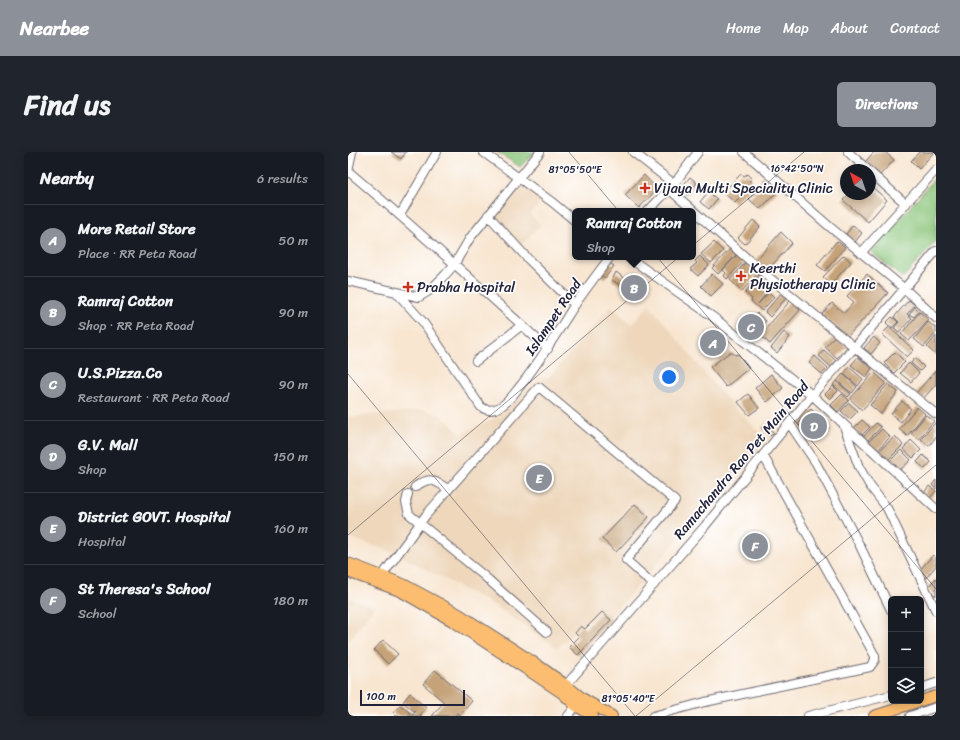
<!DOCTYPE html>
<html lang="en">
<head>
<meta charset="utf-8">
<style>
  body { margin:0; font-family:Sriracha,sans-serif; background:#20242c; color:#f1f3f6 }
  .controls { position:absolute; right:12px; bottom:12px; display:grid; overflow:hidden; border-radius:6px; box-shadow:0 2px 10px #0003 }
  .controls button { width:36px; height:36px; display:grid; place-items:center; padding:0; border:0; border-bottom:1px solid #363941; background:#171b24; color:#f1f3f6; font:20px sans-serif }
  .compass { position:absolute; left:492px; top:12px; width:36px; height:36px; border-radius:50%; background:#171b24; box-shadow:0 2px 10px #0003; rotate:320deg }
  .scale { position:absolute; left:12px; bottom:10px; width:105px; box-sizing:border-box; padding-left:4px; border:2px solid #22223b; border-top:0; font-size:11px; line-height:14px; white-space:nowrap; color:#22223b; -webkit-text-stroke:3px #fff; paint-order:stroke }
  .you { position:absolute; left:321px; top:225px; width:14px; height:14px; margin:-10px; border:3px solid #fff; border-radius:50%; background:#1a73e8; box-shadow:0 0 0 6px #1a73e833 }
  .badge { display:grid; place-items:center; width:26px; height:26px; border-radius:50%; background:#8c9099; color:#fff; font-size:13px; font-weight:700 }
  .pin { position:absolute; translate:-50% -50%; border:2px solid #fff; box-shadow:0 1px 4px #0006 }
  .popup { position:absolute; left:224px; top:56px; width:124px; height:52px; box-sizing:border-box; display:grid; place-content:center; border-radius:6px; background:#171b24; filter:drop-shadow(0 1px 3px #0005); font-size:13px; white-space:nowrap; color:#9ea1a6 }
  .popup b { font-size:15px; color:#f1f3f6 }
  .popup::after { content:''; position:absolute; left:50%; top:100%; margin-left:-8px; border:8px solid transparent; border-top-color:#171b24 }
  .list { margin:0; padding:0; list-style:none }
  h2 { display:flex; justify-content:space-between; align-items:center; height:52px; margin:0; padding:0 16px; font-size:17px }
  h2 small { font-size:13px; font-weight:400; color:#9ea1a6 }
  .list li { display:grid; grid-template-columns:26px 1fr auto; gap:12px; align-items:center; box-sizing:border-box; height:72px; padding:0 16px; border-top:1px solid #363941 }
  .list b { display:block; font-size:15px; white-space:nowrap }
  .list p { margin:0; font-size:13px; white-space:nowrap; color:#9ea1a6 }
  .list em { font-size:13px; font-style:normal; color:#9ea1a6 }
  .icon { flex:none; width:22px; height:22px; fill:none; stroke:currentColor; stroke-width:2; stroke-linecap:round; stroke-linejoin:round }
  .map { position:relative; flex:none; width:588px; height:564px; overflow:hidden; border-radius:6px }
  header { display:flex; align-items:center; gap:24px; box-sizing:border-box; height:56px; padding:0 20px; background:#8c9099; color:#fff }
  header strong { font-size:19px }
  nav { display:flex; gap:22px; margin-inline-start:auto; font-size:14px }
  .intro { display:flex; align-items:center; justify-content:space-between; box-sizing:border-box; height:96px; padding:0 24px }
  h1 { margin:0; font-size:28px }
  .button { padding:10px 18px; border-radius:6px; background:#8c9099; color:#fff; font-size:14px; font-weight:700 }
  main { display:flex; gap:24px; padding:0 24px }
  aside { flex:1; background:#171b24; border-radius:6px; box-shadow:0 2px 10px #0003 }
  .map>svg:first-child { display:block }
  .built { fill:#eed7bb }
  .green { fill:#8bc57a; stroke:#56745a }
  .building { fill:#c5a278 }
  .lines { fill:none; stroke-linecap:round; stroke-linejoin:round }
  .minor-casing { stroke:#6d6770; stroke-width:10 }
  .major-casing { stroke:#6d6770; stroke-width:12 }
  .minor { stroke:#fff; stroke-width:8 }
  .major { stroke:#fcbd6f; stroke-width:10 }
  .ticks { fill:none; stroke:#22223b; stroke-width:1; stroke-opacity:0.45 }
  .poi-dot { fill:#c8321e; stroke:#fff; stroke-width:1.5 }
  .labels { text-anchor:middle; stroke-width:3.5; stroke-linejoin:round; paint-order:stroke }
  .poi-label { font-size:14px; fill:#22223b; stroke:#fff; text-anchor:start }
  .street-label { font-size:14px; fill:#22223b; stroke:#fff }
  .ticks-label { font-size:10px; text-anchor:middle; fill:#22223b; stroke:#fff; stroke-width:3.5; stroke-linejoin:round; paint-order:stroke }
</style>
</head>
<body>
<header>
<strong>Nearbee</strong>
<nav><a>Home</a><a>Map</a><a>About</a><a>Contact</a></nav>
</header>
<div class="intro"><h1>Find us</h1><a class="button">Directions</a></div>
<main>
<aside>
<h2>Nearby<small>6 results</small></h2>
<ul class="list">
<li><span class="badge">A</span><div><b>More Retail Store</b><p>Place · RR Peta Road</p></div><em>50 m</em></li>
<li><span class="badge">B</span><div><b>Ramraj Cotton</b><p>Shop · RR Peta Road</p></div><em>90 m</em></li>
<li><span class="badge">C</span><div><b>U.S.Pizza.Co</b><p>Restaurant · RR Peta Road</p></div><em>90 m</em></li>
<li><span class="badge">D</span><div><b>G.V. Mall</b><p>Shop</p></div><em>150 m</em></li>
<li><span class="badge">E</span><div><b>District GOVT. Hospital</b><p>Hospital</p></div><em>160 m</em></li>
<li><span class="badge">F</span><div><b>St Theresa's School</b><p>School</p></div><em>180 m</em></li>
</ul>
</aside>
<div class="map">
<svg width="588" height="564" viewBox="0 0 588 564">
  <rect width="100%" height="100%" fill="#fff"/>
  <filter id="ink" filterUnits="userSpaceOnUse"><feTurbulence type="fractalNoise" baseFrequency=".025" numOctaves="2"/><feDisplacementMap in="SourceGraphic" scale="8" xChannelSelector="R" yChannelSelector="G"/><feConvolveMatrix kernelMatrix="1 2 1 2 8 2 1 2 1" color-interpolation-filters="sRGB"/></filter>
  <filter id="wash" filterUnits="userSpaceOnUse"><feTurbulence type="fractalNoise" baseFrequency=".012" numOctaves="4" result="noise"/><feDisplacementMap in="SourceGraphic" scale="16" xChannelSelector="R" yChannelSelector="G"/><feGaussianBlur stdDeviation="0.9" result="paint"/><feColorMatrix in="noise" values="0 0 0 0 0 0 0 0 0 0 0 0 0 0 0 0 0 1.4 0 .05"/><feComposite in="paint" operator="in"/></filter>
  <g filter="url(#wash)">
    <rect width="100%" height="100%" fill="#f8e6d1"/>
    <path class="built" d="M174,33l20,15 -12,15 11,10 -20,20 -26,-29z
      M301,152l66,82 50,53 -162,187 -15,-6 -31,28 -58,-40 -102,-54 -49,-17v-120l78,-7 14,5 21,19 39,-18 39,-39 9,1 63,-72 21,19z
      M0,445l26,10 -26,35z"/>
    <path class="green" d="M149,0h38l-15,15z
      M588,25v64l-33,37 -32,-26z"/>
    <g id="blocks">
      <path class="building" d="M43,0h15l-5,7z
        M526,0h11l9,8 -14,15 -15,-13z
        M571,0h15l-15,17 -8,-8z
        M393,22l3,2 3,-2 5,5 -3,2 4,4 -18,18 -12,-11z
        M296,23l13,14 -18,19 -14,-13z
        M342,25l7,6 -10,12 -7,-6z
        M418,28l12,11 -18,18 -11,-10z
        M522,33l17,15 -19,22 -25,-22 6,-6h21z
        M360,40l9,7 -8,10 -9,-7z
        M405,68l7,7 -15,17 -7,-6z
        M505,73l9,8 -7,9 -9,-8z
        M433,80l11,11 -25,28 -12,-10z
        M489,89l8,6 -20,24 -8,-6z
        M366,90l9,9 -12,12 -10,-9z
        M382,97l6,6 -18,19 -6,-6z
        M389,103l7,6 -17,18 -3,-3 2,-3 -3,-3z
        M496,103l7,7 -20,22 -8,-7z
        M352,104l9,9 -11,11 -8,-7 7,-6 -2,-2z
        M260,110l6,4 -9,12 -6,-4z
        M397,111l12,11 -15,17 -12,-11z
        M268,120l11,8 -4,7 -11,-7z
        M364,122l11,10 -12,12 -10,-10z
        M519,122l21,19 -41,44 -25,-23 10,-11 12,10 10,-11 -7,-6z
        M411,123l13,11 -14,18 11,-12 5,5 -12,14 -11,-10 1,-2 -7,-6z
        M284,131l9,6 -4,7 -10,-6z
        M434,140l5,5 -17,20 -5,-5z
        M561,148l6,5 -8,9 5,4 -13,14 -5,-4 5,-6 -5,-5z
        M442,149l10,9 -30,34 -10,-9z
        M567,155l4,4 -5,6 -5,-3z
        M572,160l9,8 -20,21 -8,-7z
        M409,161l9,8 -12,14 -9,-9z
        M544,165l6,5 -6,6 -6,-5z
        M580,170l8,6v5l-12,14 -10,-8z
        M541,175l25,23 -7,7 -25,-23z
        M436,180l6,5 -13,16 -6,-5z
        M487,184l12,11 -10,11 -12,-11z
        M588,184v19l-9,-8z
        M526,185l6,6 -9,11 -7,-6z
        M365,187l4,5 -4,3 -4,-5z
        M476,198l12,11 -5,6 -12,-11z
        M382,200l6,3 2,-1 11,14 -23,19 -16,-20z
        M547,200l10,10 -11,11 -10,-10z
        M467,204l13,12 -6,6 -13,-11z
        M510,205l14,11 -6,9 -15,-12z
        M567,206l9,9 -4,4 -9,-8z
        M561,211l10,10 -8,9 -11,-9z
        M501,215l14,12 -5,7 -14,-12z
        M588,218v14l-13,15 -7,-6z
        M526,220l12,11 -24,27 -12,-11z
        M423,222l12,14 -16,14 -12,-14z
        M495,222l14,13 -5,6 -15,-12z
        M488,229l15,13 -3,3 -15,-12z
        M540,232l10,8 -17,22 -11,-9z
        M485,234l5,5 -8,8 -5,-5z
        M400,242l11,14 -10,7 -11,-13z
        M494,242l7,6 -11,12 -7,-7z
        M554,249l9,8 -10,13 -10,-8z
        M501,251l9,8 -8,8 -9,-8z
        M569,255l8,7 -18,22 -8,-7z
        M436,257l7,5 -5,6 -7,-5z
        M463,257l18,19 -15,12 -16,-16z
        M578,263l8,6 -15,18 -8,-6z
        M514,268l8,7 -9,9 -8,-7z
        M588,270v15l-7,9 -8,-7z
        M528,271l5,4 -15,15 -4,-4z
        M418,272l8,9 -4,3 -8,-8z
        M534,277l8,8 -14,15 -9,-9z
        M547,284l8,9 -15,15 -9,-9z
        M563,288l10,10 -8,8 -10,-9z
        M553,298l10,10 -12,11 -10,-9z
        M575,303l8,7 -6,7 -8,-7z
        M588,328v9l-4,-4z
        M581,334l7,5 -6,7 -6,-5z
        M287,352l14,13 -33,35 -14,-13z
        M585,403l3,3v8l-10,12 -7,-7z
        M588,426v18l-9,-8z
        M254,460l9,8 -33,35 -9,-8 10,-10 -4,-4 6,-7 4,3z
        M35,488l15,14 -10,10 -14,-14z
        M87,518l37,31 -12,14 -3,-2 -2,3h-23l12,-14 -21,-18z
        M62,541l16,15 -6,7 2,1h-26l-3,-3 7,-8 13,10 2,-3 -12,-10z"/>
    </g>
  </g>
  <g filter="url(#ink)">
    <use href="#blocks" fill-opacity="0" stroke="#6d6770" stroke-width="1"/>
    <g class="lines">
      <g class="minor-casing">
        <path id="minor" d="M135,0l69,50 23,19
          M285,0l41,32
          M396,0l86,75 75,62 31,29
          M500,0l20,18
          M0,19c68,57 134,118 200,178
          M0,19l4,-19
          M522,20l36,32
          M321,37l90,80 177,145
          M300,59l26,-27 24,-32
          M52,63l37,-63
          M140,63l41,45 46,45
          M513,101l75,-83
          M280,105l85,60 99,78 124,114
          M0,129l71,16 10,-6 16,-16 9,-10 16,-27 70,-86
          M48,140l27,30 58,85c6,4 12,4 19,0 9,-5 15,-15 21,-22 20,-25 36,-52 53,-79 11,-16 24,-33 36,-49
          M128,209l46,-36
          M441,271l27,40 44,83 31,64
          M496,274l15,41 11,19 17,22 49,103
          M67,335c15,-11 19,-7 33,2
          M60,342l-2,8 3,12 74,61 64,57
          M31,428l47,-65 113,-128 136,114 -49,59 28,25
          M218,533l139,-159 107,-131 43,-48 81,-96
          M573,536l15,-5
          M220,564l8,-10
          M305,564l52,-14 165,-35 5,-7v-4l-112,-201
          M460,564l83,-21
          M562,564l26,-9"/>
      </g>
      <g class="major-casing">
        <path id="major" d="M0,411l55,21 56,30 79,51 28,20 16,13 30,18
          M0,420l52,19 54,31 78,51 30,20 14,13 17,10
          M526,564l62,-20"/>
      </g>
      <use href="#minor" class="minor"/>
      <use href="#major" class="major"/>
    </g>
  </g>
  <path class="ticks" d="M221,0l367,437M0,222l287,342M0,383l456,-383M288,564l300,-251"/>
  <g class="poi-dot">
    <path d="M295 30h4v4h4v4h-4v4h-4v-4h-4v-4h4z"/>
    <path d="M391 118h4v4h4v4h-4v4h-4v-4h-4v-4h4z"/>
    <path d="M58 129h4v4h4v4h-4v4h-4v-4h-4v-4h4z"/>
  </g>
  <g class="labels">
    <g class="poi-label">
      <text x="306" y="41">Vijaya Multi Speciality Clinic</text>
      <text x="402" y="121">Keerthi<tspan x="402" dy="16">Physiotherapy Clinic</tspan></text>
      <text x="69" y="140">Prabha Hospital</text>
    </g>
    <g class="street-label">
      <text transform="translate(205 165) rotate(-56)" y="5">Islampet Road</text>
      <text transform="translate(393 308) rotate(-50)" y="5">Ramachandra Rao Pet Main Road</text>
    </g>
  </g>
  <g class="ticks-label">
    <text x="449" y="20">16°42'50"N</text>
    <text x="227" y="21">81°05'50"E</text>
    <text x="280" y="550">81°05'40"E</text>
  </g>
</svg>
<div class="controls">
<button>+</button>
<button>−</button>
<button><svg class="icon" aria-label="layers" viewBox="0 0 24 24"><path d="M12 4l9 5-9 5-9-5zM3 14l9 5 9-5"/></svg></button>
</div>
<svg class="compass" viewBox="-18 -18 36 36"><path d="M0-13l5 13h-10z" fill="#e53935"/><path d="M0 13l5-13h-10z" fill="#9ea1a6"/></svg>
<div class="scale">100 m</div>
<div class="you"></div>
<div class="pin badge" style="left:365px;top:191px">A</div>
<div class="pin badge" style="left:286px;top:136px">B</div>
<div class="popup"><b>Ramraj Cotton</b>Shop</div>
<div class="pin badge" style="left:403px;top:175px">C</div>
<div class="pin badge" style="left:466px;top:274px">D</div>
<div class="pin badge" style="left:191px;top:326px">E</div>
<div class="pin badge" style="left:407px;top:394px">F</div>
</div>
</main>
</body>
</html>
